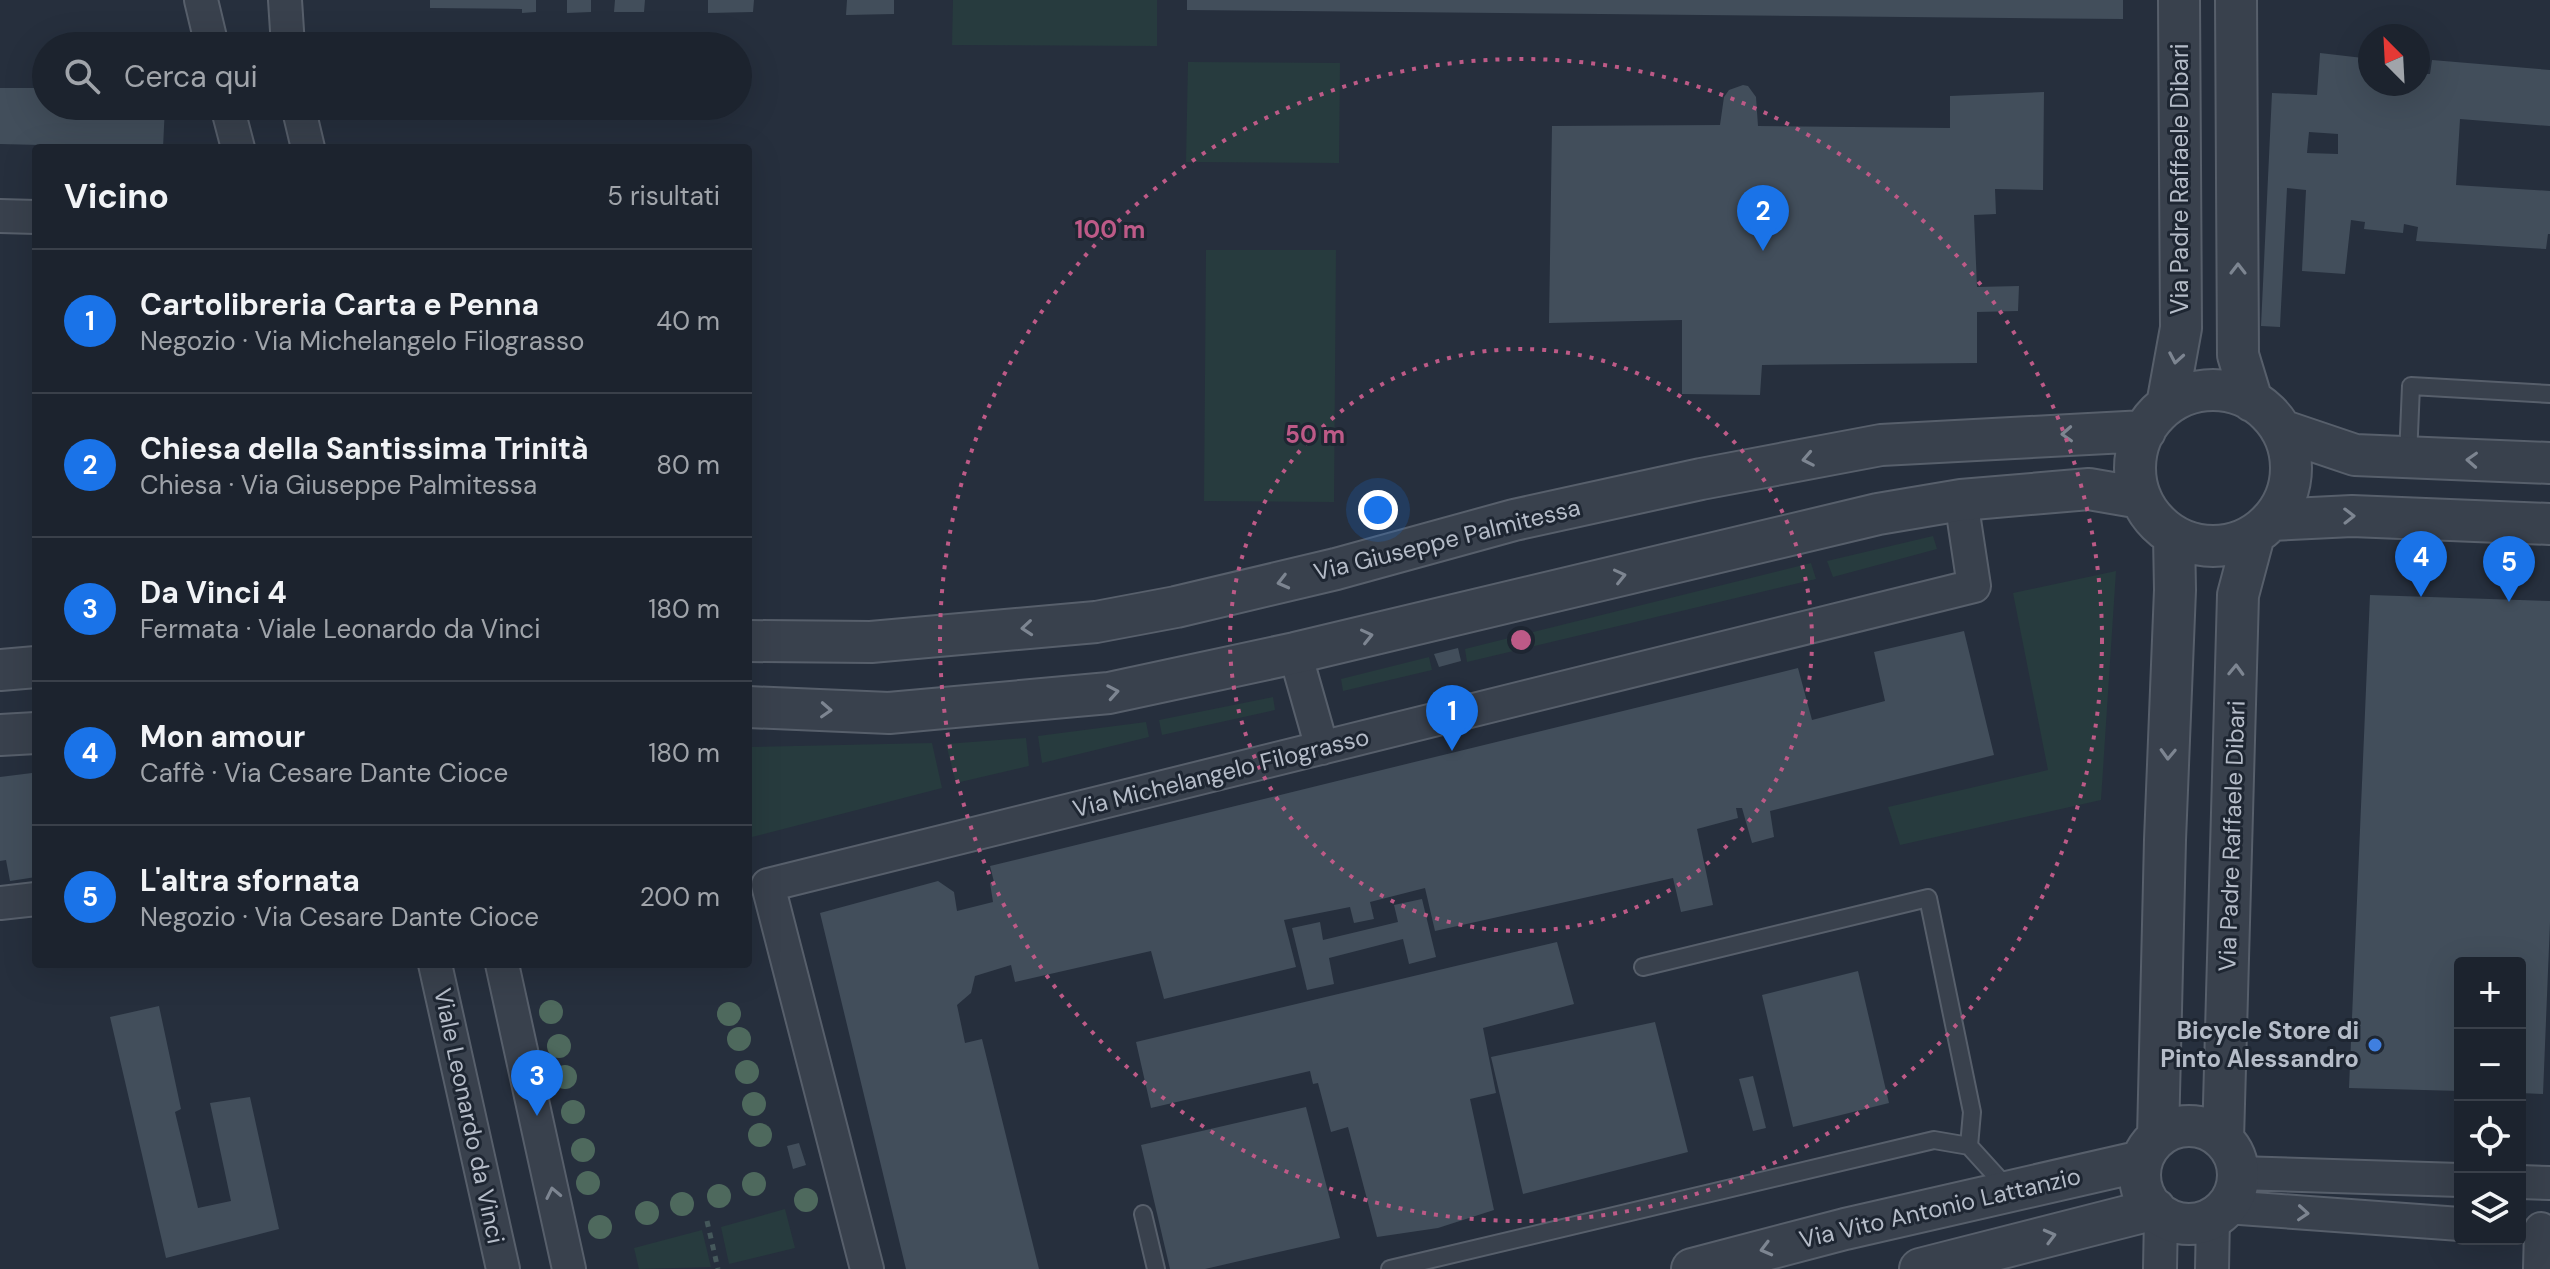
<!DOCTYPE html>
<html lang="it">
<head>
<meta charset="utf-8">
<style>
  body { margin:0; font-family:"DM Sans",sans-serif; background:#252b36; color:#f1f3f6 }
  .controls { position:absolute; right:24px; bottom:24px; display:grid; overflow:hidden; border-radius:8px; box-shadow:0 8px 32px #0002 }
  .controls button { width:72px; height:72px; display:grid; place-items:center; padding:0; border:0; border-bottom:2px solid #3a404a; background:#1c232e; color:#f1f3f6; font:40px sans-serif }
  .compass { position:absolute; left:2358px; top:24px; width:72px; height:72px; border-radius:50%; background:#1c232e; box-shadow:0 8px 32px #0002; rotate:336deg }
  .you { position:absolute; left:1378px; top:510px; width:28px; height:28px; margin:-20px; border:6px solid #fff; border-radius:50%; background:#1a73e8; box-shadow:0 0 0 12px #1a73e833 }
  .badge { display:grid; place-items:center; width:52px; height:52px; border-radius:50%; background:#1a73e8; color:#fff; font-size:26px; font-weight:700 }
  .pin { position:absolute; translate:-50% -66px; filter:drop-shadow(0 2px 4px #0008) }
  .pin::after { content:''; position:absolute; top:42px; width:28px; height:24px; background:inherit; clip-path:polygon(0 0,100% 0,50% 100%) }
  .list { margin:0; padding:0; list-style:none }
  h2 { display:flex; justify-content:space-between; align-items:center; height:104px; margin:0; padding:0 32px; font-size:34px }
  h2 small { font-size:26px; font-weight:400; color:#a0a4aa }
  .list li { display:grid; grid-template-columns:52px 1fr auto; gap:24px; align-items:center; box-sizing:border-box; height:144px; padding:0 32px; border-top:2px solid #3a404a }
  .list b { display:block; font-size:30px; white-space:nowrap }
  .list p { margin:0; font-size:26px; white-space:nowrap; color:#a0a4aa }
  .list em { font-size:26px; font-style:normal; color:#a0a4aa }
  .icon { flex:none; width:44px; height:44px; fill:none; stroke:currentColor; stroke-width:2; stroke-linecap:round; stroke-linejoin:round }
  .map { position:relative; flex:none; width:2550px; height:1269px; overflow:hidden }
  .search { position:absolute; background:#1c232e; box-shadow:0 8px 32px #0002; left:32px; top:32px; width:720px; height:88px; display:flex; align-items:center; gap:20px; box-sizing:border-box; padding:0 28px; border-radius:44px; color:#a0a4aa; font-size:30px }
  .panel { position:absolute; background:#1c232e; box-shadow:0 8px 32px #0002; left:32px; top:144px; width:720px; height:824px; border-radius:8px }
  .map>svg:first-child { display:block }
  .green { fill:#273b3e }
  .building { fill:#424e5b; fill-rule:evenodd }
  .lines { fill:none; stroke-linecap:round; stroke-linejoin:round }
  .service-casing { stroke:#575f6b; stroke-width:20 }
  .minor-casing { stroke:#575f6b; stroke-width:36 }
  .tertiary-casing { stroke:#575f6b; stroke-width:44 }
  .path { stroke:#45585b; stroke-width:5; stroke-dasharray:6 6; stroke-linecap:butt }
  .service { stroke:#39414d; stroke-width:16 }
  .minor { stroke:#39414d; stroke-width:32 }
  .tertiary { stroke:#39414d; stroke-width:40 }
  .tree { fill:#4e695d }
  .oneway { stroke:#7d8591 }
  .ring { fill:none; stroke:#bd5a87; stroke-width:4; stroke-dasharray:4 8 }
  .shop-dot { fill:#3f7fe0; stroke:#1e2632; stroke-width:3 }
  .labels { text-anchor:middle; stroke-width:6; stroke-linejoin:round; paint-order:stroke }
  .street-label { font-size:24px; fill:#b5bcc8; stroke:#1e2632 }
  .poi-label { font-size:24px; font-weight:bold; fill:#b5bcc8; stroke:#1e2632; text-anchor:end }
  .centre { fill:#bd5a87; stroke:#1e2632; stroke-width:4 }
  .ring-label { font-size:24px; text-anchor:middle; font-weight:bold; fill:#bd5a87; stroke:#1e2632; stroke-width:6; stroke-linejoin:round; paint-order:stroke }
</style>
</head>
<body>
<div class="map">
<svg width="2550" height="1269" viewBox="0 0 2550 1269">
  <rect width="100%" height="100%" fill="#262f3d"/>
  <path class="green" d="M953,0h204v46l-205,-1z
    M1188,62l152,1 -1,100 -153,-1z
    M1206,250h130l-2,252 -130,-1z
    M1933,536l4,13 -104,28 -6,-16z
    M1811,563l5,16 -349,83 -2,-13z
    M2116,571l-15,229 -201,45 -12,-38 160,-37 -35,-177z
    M1429,657l3,13 -89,21 -2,-12z
    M1273,697l2,13 -113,25 -3,-15z
    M1146,722l3,15 -107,26 -4,-27z
    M1026,738l3,28 -73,17 -10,-39z
    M932,743l10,45 -194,50v-91z
    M785,1209l10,39 -66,16 -8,-37z
    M702,1230l9,37 -72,2 -5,-21z"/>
  <path class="building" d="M430,0h106v12l-14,1v-4l-92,-1z
    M567,0h24v12l-24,1z
    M615,0h30l-1,12h-30z
    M708,0h46l-1,12 -45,1z
    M847,0h47v14l-48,1z
    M1187,0h936v19l-936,-9z
    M2320,53l43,5 -1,12 8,1v13h48v-10h12l2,-14 118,10v56l-90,-7 -4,66 94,6v43h-2l-2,15 -130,-8 2,-14 -14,-3 -1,9 -39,-4 1,-7 -14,-2 -6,54 -43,-3 4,-81 -19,-2 -7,139 -19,-1 11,-233 45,2zM2309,132l29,2v20l-31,-1z
    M1743,85l5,1 8,11 2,29 192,2v-32l94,-4 -1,98 -48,-1 1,25 -22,1 3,72 42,-1 -1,25 -41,1v51l-215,2 -2,30 -78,-1v-74l-133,3 3,-197 168,-1 4,-28 5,-7z
    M0,88h46v18h119l-2,42 -163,-4z
    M2370,595l180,6v321l-7,172 -23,-1v-130h-60v128l-111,-3z
    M1964,631l30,124 -224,56 4,26 -22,6 -10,-35h-6l2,10 -41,11 16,76 -32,7 -8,-34 -238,53 -10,-43 -55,14 4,17 -20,4 -4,-16 -66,13 12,47 -132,32 -13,-48 -136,31 -4,-17 -36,11 -4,17 -14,12 8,38 17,-4 57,230h-133l-86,-356 118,-32 16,11 3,19 36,-9 -3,-19 4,-1 -4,-16 808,-198 14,52 73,-19 -11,-49z
    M1458,648l3,13 -22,6 -5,-13z
    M32,773l1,15h3v89l-26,4 -4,-21 -6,1v-84z
    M1422,899l14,58 -27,7 -6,-25 -74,19 5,26 -27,6 -15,-62 28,-6 3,18 75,-18 -4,-17z
    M1557,942l17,62 -91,24 13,65 -26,6 24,111 -56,18 -61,9 -29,-110 -17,5 -13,-49 -5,1 -3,-13 -159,37 -15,-66z
    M1858,971l31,132 -96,24 -31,-132z
    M159,1006l22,103 -6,3 23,96 33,-7 -21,-98 40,-6 29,132 -113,29 -56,-241z
    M1655,1022l33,130 -165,42 -32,-137z
    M1753,1076l13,52 -13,3 -14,-52z
    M1306,1107l34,131 -135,31h-35l-29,-124z
    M799,1143l7,22 -13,4 -6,-23z"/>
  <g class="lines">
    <g class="service-casing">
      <path id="service" d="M2408,457l3,-71 139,8
        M1643,967l285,-69 44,214 -3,34 40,44
        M1143,1214l13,55
        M1390,1269l544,-129 35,6"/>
    </g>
    <g class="minor-casing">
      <path id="minor" d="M201,0l11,46
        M285,0l3,46
        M227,106l11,42
        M298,106l10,42
        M0,216l36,1
        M1295,653l27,95
        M0,903l36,-4
        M435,964l68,305
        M502,964l67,305
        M2238,1173l222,7
        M2520,1182l30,1
        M2226,1207l234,17
        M867,1269l-99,-384 1206,-299 -13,-86
        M2160,1269l1,-54
        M2212,1269l1,-52
        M2540,1269l1,-40"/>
    </g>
    <g class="tertiary-casing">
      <path id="tertiary" d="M2236,0l2,355 14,46
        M2135 468a78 78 0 1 1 156 0a78 78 0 1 1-156 0Z
        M2167,405l14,-77 -2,-328
        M2281,430l74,25 195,8
        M2271,520l81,-4 198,8
        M748,641l123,1 225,-20 80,-15 160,-38 178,-49 187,-41 180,-34 264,-14
        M0,670l36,-3
        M748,707l141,6 220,-20 186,-40 583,-139 83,-14 128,-11 52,9
        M0,735l36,-2
        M2140 1175a49 49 0 1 1 98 0a49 49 0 1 1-98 0Z
        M2158,1137l7,-297 10,-250 -1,-54
        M2223,1140l15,-545 16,-60
        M1692,1269l153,-40 297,-68
        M1920,1269l235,-60"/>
    </g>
    <path class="path" d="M707,1221l11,48"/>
    <use href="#service" class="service"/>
    <use href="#minor" class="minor"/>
    <use href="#tertiary" class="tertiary"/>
  </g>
  <g class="tree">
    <circle cx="551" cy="1012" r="12"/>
    <circle cx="729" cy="1014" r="12"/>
    <circle cx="739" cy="1039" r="12"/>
    <circle cx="559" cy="1046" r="12"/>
    <circle cx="747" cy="1072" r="12"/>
    <circle cx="565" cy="1077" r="12"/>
    <circle cx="754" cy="1104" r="12"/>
    <circle cx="573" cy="1112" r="12"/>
    <circle cx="760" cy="1135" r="12"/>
    <circle cx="583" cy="1150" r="12"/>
    <circle cx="588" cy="1183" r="12"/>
    <circle cx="754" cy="1184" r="12"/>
    <circle cx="719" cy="1196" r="12"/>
    <circle cx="806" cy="1200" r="12"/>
    <circle cx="682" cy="1204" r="12"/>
    <circle cx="647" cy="1213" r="12"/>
    <circle cx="600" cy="1227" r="12"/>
  </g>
  <defs><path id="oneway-chevron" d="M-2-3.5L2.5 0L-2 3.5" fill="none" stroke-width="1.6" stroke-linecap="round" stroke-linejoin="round" transform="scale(2)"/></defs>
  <g class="oneway">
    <use href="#oneway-chevron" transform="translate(2238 269) rotate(-90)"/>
    <use href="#oneway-chevron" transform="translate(2176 358) rotate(100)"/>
    <use href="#oneway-chevron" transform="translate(2067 434) rotate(177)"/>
    <use href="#oneway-chevron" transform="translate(1808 459) rotate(169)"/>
    <use href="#oneway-chevron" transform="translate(2472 460) rotate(-177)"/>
    <use href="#oneway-chevron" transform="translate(2349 516) rotate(-1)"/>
    <use href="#oneway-chevron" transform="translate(1620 576) rotate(-13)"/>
    <use href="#oneway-chevron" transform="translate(1283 582) rotate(166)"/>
    <use href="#oneway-chevron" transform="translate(1027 628) rotate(175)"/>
    <use href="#oneway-chevron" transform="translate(1367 636) rotate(-13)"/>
    <use href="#oneway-chevron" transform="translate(2236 670) rotate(-88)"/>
    <use href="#oneway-chevron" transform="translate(1113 692) rotate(-10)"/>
    <use href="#oneway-chevron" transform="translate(826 710) rotate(3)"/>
    <use href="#oneway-chevron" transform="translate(2168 754) rotate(92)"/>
    <use href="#oneway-chevron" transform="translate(553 1193) rotate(-102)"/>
    <use href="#oneway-chevron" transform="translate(2303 1213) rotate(4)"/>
    <use href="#oneway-chevron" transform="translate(2050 1236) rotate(-15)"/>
    <use href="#oneway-chevron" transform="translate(1766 1249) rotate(165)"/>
  </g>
  <g class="ring">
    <circle cx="1521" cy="640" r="291"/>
    <circle cx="1521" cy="640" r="581"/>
  </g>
  <circle class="shop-dot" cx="2375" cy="1045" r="8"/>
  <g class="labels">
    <g class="street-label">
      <text transform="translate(2180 179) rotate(-90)" y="8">Via Padre Raffaele Dibari</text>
      <text transform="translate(1447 540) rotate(-14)" y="8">Via Giuseppe Palmitessa</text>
      <text transform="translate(1221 773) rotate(-14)" y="8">Via Michelangelo Filograsso</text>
      <text transform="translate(2232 836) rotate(-88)" y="8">Via Padre Raffaele Dibari</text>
      <text transform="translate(469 1116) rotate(78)" y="8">Viale Leonardo da Vinci</text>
      <text transform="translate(1940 1208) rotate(-13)" y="8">Via Vito Antonio Lattanzio</text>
    </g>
    <g class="poi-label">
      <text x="2359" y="1039">Bicycle Store di<tspan x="2359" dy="28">Pinto Alessandro</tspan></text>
    </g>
  </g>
  <circle cx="1521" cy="640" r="12" class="centre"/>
  <g class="ring-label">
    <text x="1110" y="238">100 m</text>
    <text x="1315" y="443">50 m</text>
  </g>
</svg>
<div class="controls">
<button>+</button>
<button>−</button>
<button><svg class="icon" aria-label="locate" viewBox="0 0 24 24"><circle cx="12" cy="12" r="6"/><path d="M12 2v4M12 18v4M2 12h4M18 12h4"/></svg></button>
<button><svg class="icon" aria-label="layers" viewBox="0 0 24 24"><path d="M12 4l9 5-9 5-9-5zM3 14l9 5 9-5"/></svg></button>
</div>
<svg class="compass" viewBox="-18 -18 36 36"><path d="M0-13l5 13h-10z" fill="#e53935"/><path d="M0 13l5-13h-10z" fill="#a0a4aa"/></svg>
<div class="you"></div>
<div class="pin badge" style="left:1452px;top:751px">1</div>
<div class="pin badge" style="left:1763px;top:251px">2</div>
<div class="pin badge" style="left:537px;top:1116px">3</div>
<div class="pin badge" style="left:2421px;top:597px">4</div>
<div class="pin badge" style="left:2509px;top:602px">5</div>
<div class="search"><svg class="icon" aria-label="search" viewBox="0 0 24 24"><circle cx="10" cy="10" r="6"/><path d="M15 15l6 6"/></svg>Cerca qui</div>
<section class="panel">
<h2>Vicino<small>5 risultati</small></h2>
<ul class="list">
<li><span class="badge">1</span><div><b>Cartolibreria Carta e Penna</b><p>Negozio · Via Michelangelo Filograsso</p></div><em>40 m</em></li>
<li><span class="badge">2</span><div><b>Chiesa della Santissima Trinità</b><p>Chiesa · Via Giuseppe Palmitessa</p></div><em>80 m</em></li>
<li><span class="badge">3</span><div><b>Da Vinci 4</b><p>Fermata · Viale Leonardo da Vinci</p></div><em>180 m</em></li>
<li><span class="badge">4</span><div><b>Mon amour</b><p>Caffè · Via Cesare Dante Cioce</p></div><em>180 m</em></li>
<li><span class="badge">5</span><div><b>L'altra sfornata</b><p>Negozio · Via Cesare Dante Cioce</p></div><em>200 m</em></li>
</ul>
</section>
</div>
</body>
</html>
